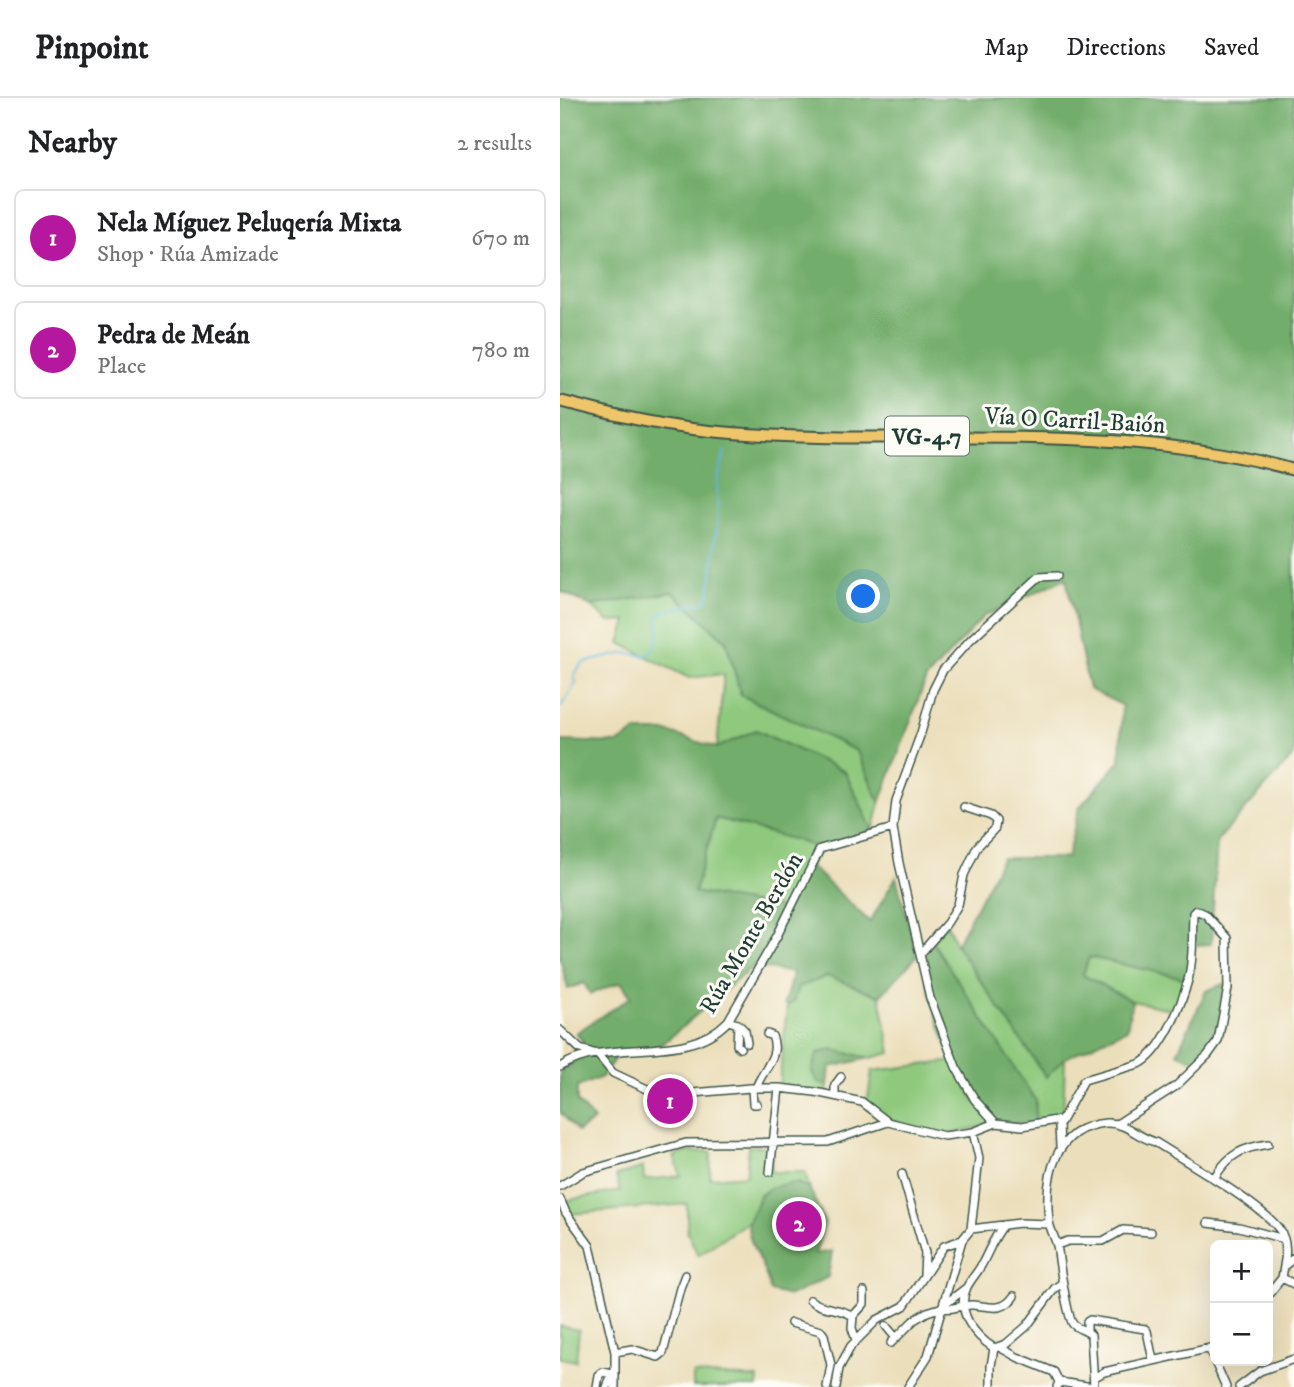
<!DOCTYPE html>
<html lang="en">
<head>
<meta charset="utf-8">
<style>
  body { margin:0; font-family:"IM FELL DW Pica",serif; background:#f2f2f2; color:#202124 }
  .controls { position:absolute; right:21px; bottom:21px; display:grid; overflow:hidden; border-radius:10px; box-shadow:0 7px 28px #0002 }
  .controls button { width:63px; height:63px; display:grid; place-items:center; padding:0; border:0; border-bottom:2px solid #e0e0e0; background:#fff; color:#202124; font:35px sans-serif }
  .you { position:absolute; left:304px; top:499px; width:24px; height:24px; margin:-18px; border:5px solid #fff; border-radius:50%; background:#1a73e8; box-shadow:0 0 0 10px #1a73e833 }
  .badge { display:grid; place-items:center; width:46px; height:46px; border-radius:50%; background:#b5179e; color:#fff; font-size:23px; font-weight:700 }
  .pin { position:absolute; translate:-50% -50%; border:4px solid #fff; box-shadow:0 2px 7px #0006 }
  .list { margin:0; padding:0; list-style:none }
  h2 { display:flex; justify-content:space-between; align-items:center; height:91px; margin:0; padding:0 28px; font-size:30px }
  h2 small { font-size:23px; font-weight:400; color:#757577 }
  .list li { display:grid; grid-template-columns:46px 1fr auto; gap:21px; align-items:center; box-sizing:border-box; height:98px; margin:0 14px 14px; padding:0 14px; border:2px solid #e0e0e0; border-radius:10px }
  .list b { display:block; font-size:26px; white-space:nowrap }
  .list p { margin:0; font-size:23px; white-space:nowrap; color:#757577 }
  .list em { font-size:23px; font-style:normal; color:#757577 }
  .map { position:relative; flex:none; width:734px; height:1289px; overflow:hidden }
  header { display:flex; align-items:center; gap:42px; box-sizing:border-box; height:98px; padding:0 35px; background:#fff; border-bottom:2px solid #e0e0e0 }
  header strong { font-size:33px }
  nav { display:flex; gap:38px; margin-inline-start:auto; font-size:24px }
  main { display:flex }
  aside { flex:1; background:#fff }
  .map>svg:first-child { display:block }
  .green { fill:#8fc97d; stroke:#578358; stroke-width:2 }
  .forest { fill:#73ad6c; stroke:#497550; stroke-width:2 }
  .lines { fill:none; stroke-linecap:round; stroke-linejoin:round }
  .stream { stroke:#5fb8dc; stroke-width:2 }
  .minor-casing { stroke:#3e5548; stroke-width:10 }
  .highway-casing { stroke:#3e5548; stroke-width:14 }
  .minor { stroke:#fff; stroke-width:7 }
  .highway { stroke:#eec569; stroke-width:10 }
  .labels { text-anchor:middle; stroke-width:6; stroke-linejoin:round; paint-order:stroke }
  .shield { fill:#fdfcf7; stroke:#62766e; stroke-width:2 }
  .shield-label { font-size:23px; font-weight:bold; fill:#1f3d34 }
  .street-label { font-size:24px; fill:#1f3d34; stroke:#fdfcf7 }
</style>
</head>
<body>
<header>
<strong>Pinpoint</strong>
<nav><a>Map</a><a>Directions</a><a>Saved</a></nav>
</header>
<main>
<aside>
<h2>Nearby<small>2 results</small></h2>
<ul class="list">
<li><span class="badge">1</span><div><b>Nela Míguez Peluqería Mixta</b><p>Shop · Rúa Amizade</p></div><em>670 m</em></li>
<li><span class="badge">2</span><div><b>Pedra de Meán</b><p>Place</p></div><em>780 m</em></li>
</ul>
</aside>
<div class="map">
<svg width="734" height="1289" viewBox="0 0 734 1289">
  <rect width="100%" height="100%" fill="#fdfcf7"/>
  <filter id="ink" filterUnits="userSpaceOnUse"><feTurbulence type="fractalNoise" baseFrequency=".0143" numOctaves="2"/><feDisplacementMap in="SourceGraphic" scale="14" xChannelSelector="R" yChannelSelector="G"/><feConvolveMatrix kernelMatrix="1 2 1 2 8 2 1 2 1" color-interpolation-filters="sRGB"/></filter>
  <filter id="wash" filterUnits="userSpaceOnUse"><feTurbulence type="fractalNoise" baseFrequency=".00686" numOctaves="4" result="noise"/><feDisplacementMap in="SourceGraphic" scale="28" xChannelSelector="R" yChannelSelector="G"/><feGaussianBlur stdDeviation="1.57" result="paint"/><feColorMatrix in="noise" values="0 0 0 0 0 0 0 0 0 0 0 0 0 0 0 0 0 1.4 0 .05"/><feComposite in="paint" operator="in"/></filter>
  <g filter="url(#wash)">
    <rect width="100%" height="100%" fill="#ebdeba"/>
    <path class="green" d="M113,494l53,49 15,54 116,56 23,52 -7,28 -28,-59 -89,-42 -39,18 7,-74 -35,4 -69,-35 7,-22 -18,1 -18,-16z
      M156,720l80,22 24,9 -36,60 -90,-16z
      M387,825l9,22 90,131 19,-18 -2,61 -28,4 -103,-182z
      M529,859l99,22 -13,31 -43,-9 -50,-26z
      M268,878l52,20 11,57 -21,5 -38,-8 -13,33 9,2 -1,10 -48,-7 8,-82 6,-4 5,-15z
      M394,963l42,62 -52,13 -44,-10 -38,-24 6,-4 4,-27z
      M189,1048h23l-1,26h34l4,15c-20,-6 -33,-2 -50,8l-6,20 -6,7 -49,33 -11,-24v-27l-116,10 -4,-8 1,-6 52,-9 -4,-15 27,-9 1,13 37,-4 -7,-20 13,-4 24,-1 -1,27 36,-3z
      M0,1228l19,4 -3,31 -16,-3z
      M133,1276l65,4 -1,9h-64z"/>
    <path class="forest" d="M0,0h734v657l-77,86 -6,103 -18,1 -5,34 -99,-22 -6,18 49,26 -5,28 -62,29 -19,19 -90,-132 46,-87h65l12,-50 41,-47 2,-56 -33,-16 -23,-111 -82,38 -58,63 -46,124 -23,-52 -116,-56 -15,-54 -53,-49 -82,14 -31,-15z
      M196,632l89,42 28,59 -53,18 -24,-9 -80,-22 -22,74 90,17 27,-42 59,55 26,-45 21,79 -37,40 -52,-20 -30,11 -5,15 -6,4 -3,-2 9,-31 -40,-7 -93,80 -45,12 -13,19 -25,10v15l17,18 -16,12 -18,-20v-40l13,-9 10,-22 -7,-8 55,-36 -10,-15 -31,12 -6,-11 -16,6 -8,-31v-217l58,2 18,-11h31l50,16z
      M372,843l104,160 -1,22h-39c-7,-8 -16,-15 -22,-24 -28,-44 -43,-96 -53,-146z
      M666,885c-2,32 -4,55 -26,80l-23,-10 29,-62z
      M272,952l38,8 -40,9 -2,18 -9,-2 -7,-10 2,-11 4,-9z
      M236,1085l13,4 16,36 -10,31 17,-3 -4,26 -38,19 -20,-5c-2,-23 -22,-43 -22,-67 0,-6 6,-14 9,-20 7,-19 21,-19 39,-21z"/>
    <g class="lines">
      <path class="stream" d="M0,610l16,-25 -2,-9 9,-11 8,-2 34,-8 21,3c15,-12 13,-22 12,-39l4,-5 42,-10 5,-6 9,-79 -1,-34 8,-32"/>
    </g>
  </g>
  <g filter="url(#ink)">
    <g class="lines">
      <g class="minor-casing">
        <path id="minor" d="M361,855l26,-30 11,-18 6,-30 13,-28 18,-19 1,-7 -5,-5 -27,-9
          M168,923l10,3 -1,21 3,3
          M178,926l7,7 2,12
          M0,932l20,19 17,5
          M38,957l15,18 34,16 35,5 68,-6h29l36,4 47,10 26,20
          M0,969c51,-32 124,0 168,-46l49,-85 43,-87 73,-21
          M192,990l1,16h4
          M196,990c6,-18 25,-32 16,-52l-5,-2
          M275,998v-11l6,-8
          M436,1025l-21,-23 -19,-33 -26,-69 -31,-135 -6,-35 3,-27 25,-68 12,-43 10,-20 28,-31 68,-62 18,-1
          M499,1027l25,-45 55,-16c23,-11 43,-60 49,-84 6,-22 4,-45 5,-67l3,-3 9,4 22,24 1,50 -10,53 -10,14 -32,31 -59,38
          M210,1074l9,-84
          M342,1076l23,79 -1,21
          M656,1080v-3c14,-21 26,-27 52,-31
          M0,1088l23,-14 103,-29 142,-1 60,-20 56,14 29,-4 23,-9 26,3 34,-6 3,5 1,21
          M0,1101l6,14 24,33 25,106v35
          M648,1125l31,4 45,12
          M411,1131l8,-71 -6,-26
          M497,1147l11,-4h35l20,-11 28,2
          M722,1180l12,6
          M708,1197l14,-17 2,-12 10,-8
          M250,1202c12,10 29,7 43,16l-1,12 4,12
          M380,1210c13,3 21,-4 33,-3 16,1 30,8 41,-9
          M293,1218l11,-12v-12
          M231,1225l30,8 3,4 7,30 -4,22
          M326,1228l10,12
          M527,1233v-9l3,-2 55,9 2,2 6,29
          M331,1245l23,-23 13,-8 13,-4 26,-20
          M439,1249l18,10 37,15 5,10 -2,5
          M434,1250c-19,-12 -39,-36 -27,-61 4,-8 11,-15 15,-23 7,-13 12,-28 22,-39
          M434,1250l12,-4 21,-18 28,-38 6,-4
          M649,1250l17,39
          M55,1254l17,-3 26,8 5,-4 17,-65 5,-13
          M535,1279l9,-5 111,-25
          M499,1284l35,5
          M37,1289l2,-12 4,-3 9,2 -5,13
          M276,1289l3,-19 12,-22 26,-26 27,-14 40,-60 18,-6 9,-11 49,-6 29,1
          M348,1289l20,-31 34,-116
          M431,1289v-21l3,-18
          M534,1289l-3,-52c-5,-5 -14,-6 -18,-11 -5,-5 -14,-62 -15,-73 -1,-11 -8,-20 -9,-30 -5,-44 5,-94 57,-98 20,-1 31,14 49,19 25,16 117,68 127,92 5,10 4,22 2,32
          M679,1289l21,-16 34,-12"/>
      </g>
      <g class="highway-casing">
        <path id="highway" d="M0,303c57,15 114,28 172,32 188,14 378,-14 562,37"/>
      </g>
      <use href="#minor" class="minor"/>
      <use href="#highway" class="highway"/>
    </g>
  </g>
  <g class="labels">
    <rect class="shield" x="325" y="318.5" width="84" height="39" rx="5"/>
    <g class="shield-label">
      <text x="367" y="346">VG-4.7</text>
    </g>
    <g class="street-label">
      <text transform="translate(515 322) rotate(3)" y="8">Vía O Carril-Baión</text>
      <text transform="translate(191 835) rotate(-60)" y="8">Rúa Monte Berdón</text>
    </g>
  </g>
</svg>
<div class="controls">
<button>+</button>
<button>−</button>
</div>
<div class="you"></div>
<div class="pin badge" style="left:110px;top:1003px">1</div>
<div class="pin badge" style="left:239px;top:1126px">2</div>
</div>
</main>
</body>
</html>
